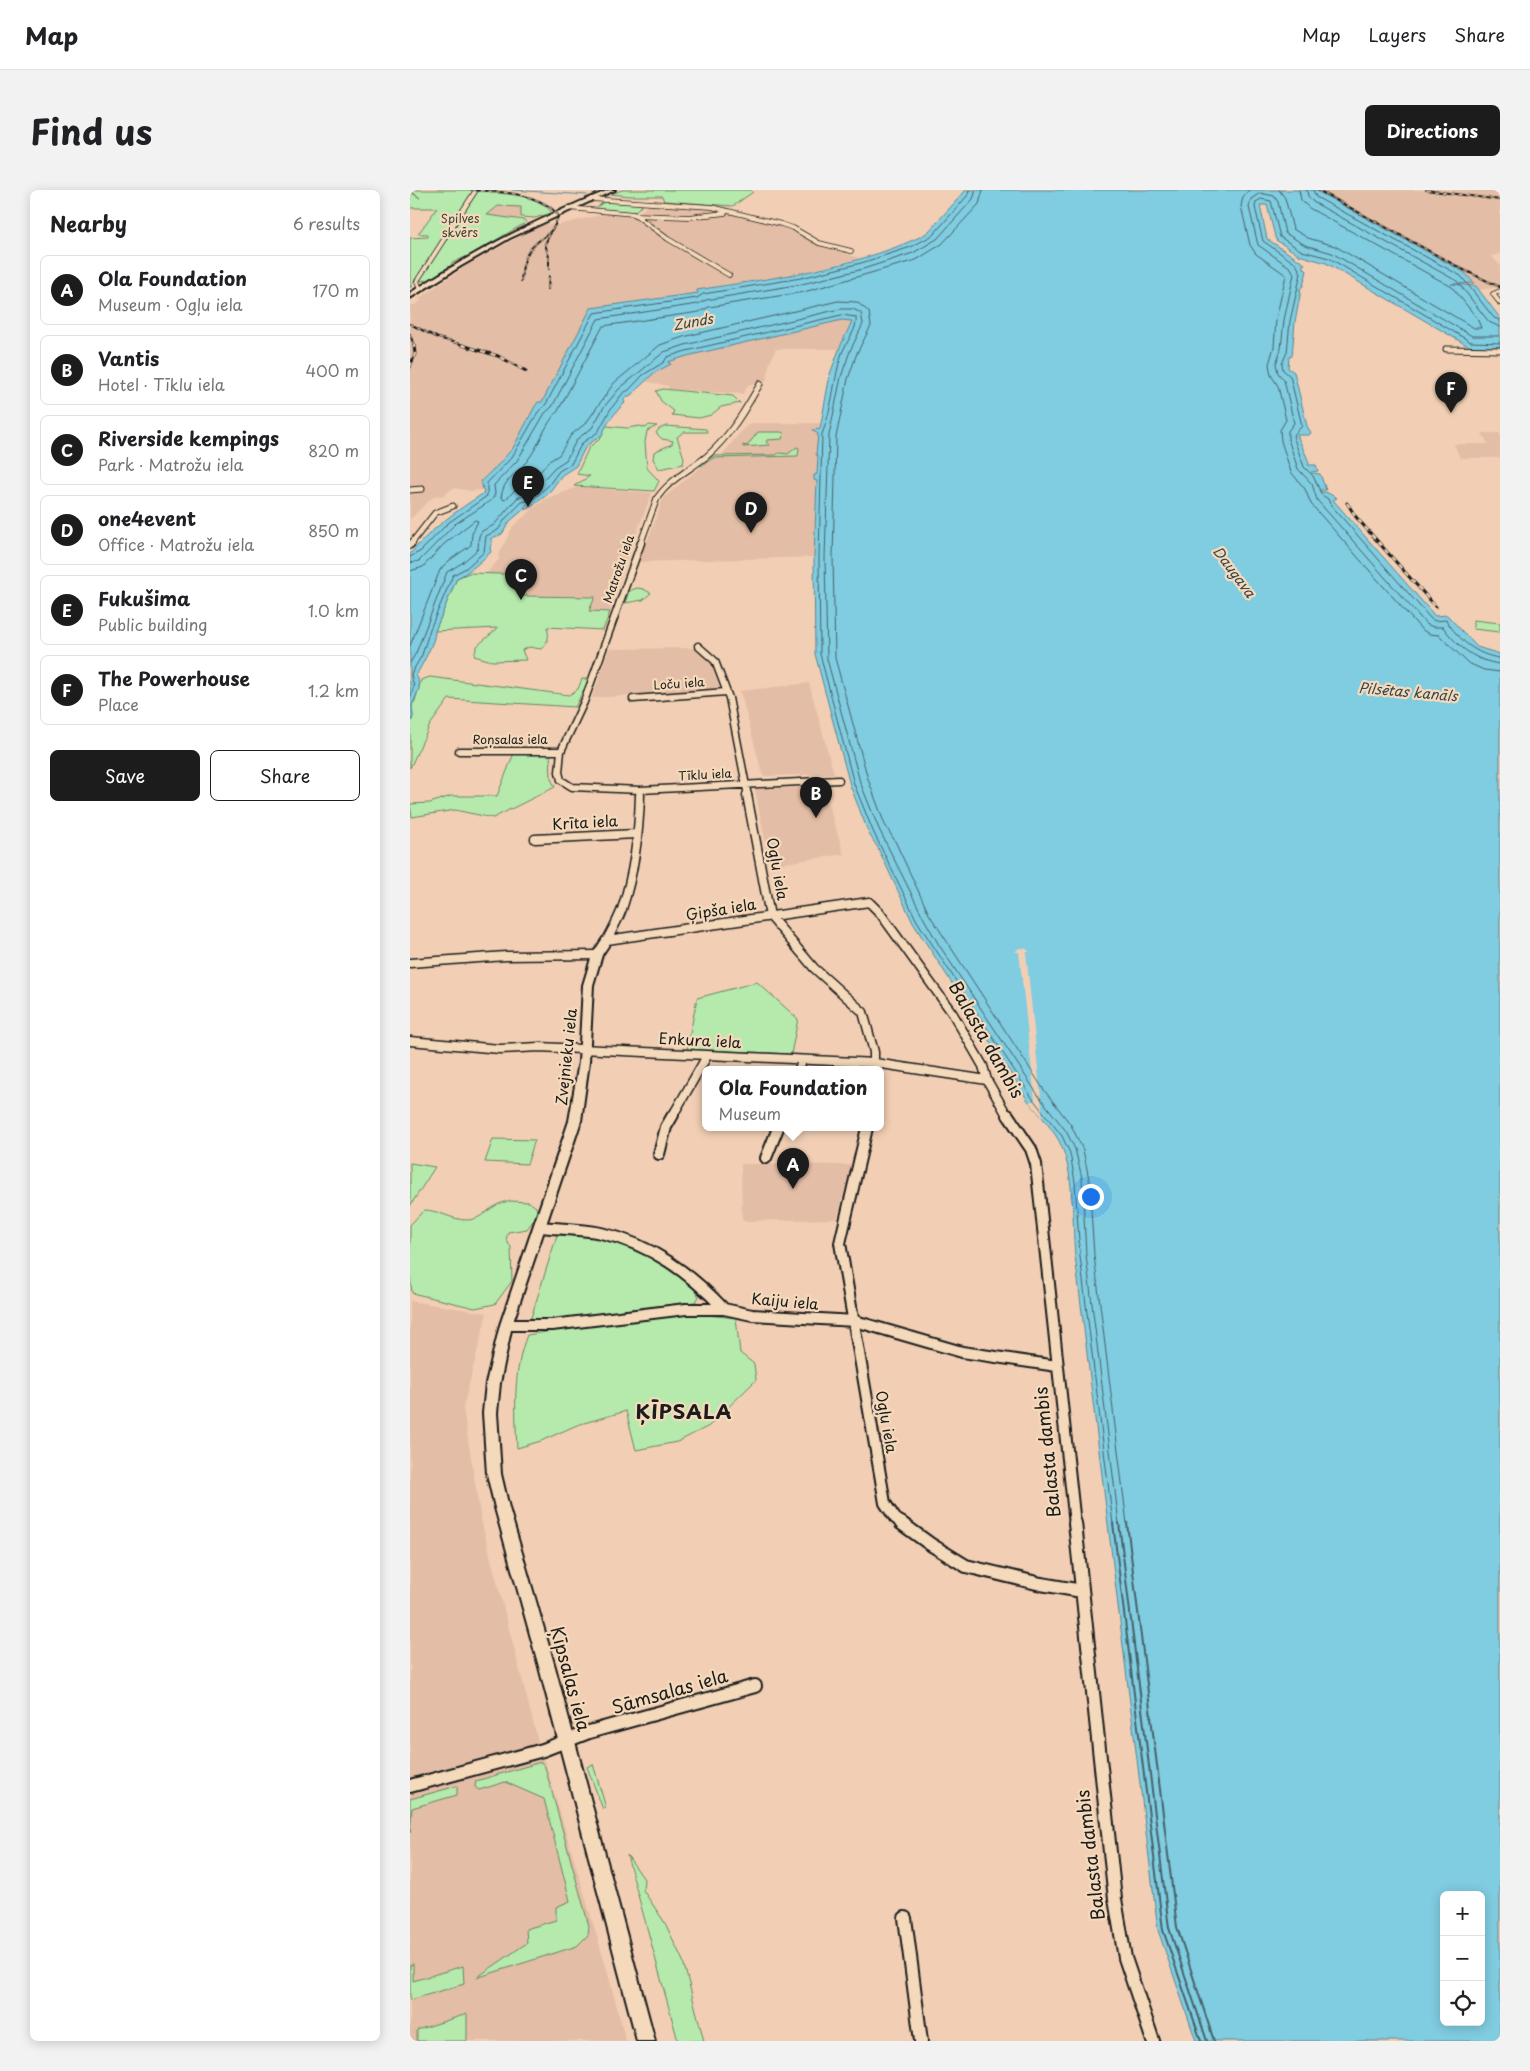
<!DOCTYPE html>
<html lang="en">
<head>
<meta charset="utf-8">
<style>
  body { margin:0; font-family:"Playpen Sans",sans-serif; background:#f2f2f2; color:#202124 }
  .controls { position:absolute; right:15px; bottom:15px; display:grid; overflow:hidden; border-radius:8px; box-shadow:0 2px 12px #0003 }
  .controls button { width:45px; height:45px; display:grid; place-items:center; padding:0; border:0; border-bottom:1px solid #e0e0e0; background:#fff; color:#202124; font:25px sans-serif }
  .you { position:absolute; left:680px; top:1006px; width:18px; height:18px; margin:-12px; border:4px solid #fff; border-radius:50%; background:#1a73e8; box-shadow:0 0 0 8px #1a73e833 }
  .badge { display:grid; place-items:center; width:32px; height:32px; border-radius:50%; background:#1c1c1c; color:#fff; font-size:16px; font-weight:700 }
  .pin { position:absolute; translate:-50% -41px; filter:drop-shadow(0 1px 2px #0008) }
  .pin::after { content:''; position:absolute; top:26px; width:18px; height:15px; background:inherit; clip-path:polygon(0 0,100% 0,50% 100%) }
  .popup { position:absolute; left:292px; top:876px; width:182px; height:65px; box-sizing:border-box; display:grid; place-content:center; border-radius:8px; background:#fff; filter:drop-shadow(0 1px 4px #0005); font-size:16px; white-space:nowrap; color:#757577 }
  .popup b { font-size:19px; color:#202124 }
  .popup::after { content:''; position:absolute; left:50%; top:100%; margin-left:-10px; border:10px solid transparent; border-top-color:#fff }
  .list { margin:0; padding:0; list-style:none }
  h2 { display:flex; justify-content:space-between; align-items:center; height:65px; margin:0; padding:0 20px; font-size:21px }
  h2 small { font-size:16px; font-weight:400; color:#757577 }
  .list li { display:grid; grid-template-columns:32px 1fr auto; gap:15px; align-items:center; box-sizing:border-box; height:70px; margin:0 10px 10px; padding:0 10px; border:1px solid #e0e0e0; border-radius:8px }
  .list b { display:block; font-size:19px; white-space:nowrap }
  .list p { margin:0; font-size:16px; white-space:nowrap; color:#757577 }
  .list em { font-size:16px; font-style:normal; color:#757577 }
  .actions { display:flex; gap:10px; padding:15px 20px }
  .actions a { flex:1; padding:11px 0; border:1px solid #1c1c1c; border-radius:8px; text-align:center; font-size:18px; color:#1c1c1c }
  .actions .main { background:#1c1c1c; color:#fff }
  .icon { flex:none; width:28px; height:28px; fill:none; stroke:currentColor; stroke-width:2; stroke-linecap:round; stroke-linejoin:round }
  .map { position:relative; flex:none; width:1090px; height:1851px; overflow:hidden; border-radius:8px }
  header { display:flex; align-items:center; gap:30px; box-sizing:border-box; height:70px; padding:0 25px; background:#fff; border-bottom:1px solid #e0e0e0 }
  header strong { font-size:24px }
  nav { display:flex; gap:28px; margin-inline-start:auto; font-size:18px }
  .intro { display:flex; align-items:center; justify-content:space-between; box-sizing:border-box; height:120px; padding:0 30px }
  h1 { margin:0; font-size:35px }
  .button { padding:12px 22px; border-radius:8px; background:#1c1c1c; color:#fff; font-size:18px; font-weight:700 }
  main { display:flex; gap:30px; padding:0 30px }
  aside { flex:1; background:#fff; border-radius:8px; box-shadow:0 2px 12px #0003 }
  .map>svg:first-child { display:block }
  .built { fill:#e3bda5 }
  .green { fill:#b5eaac; stroke:#688364 }
  .water { fill:#80cce0; stroke:#588692; fill-rule:evenodd }
  .pier { fill:#f2cfb4 }
  .lines { fill:none; stroke-linecap:round; stroke-linejoin:round }
  .shore-far1 { stroke:#44626a; stroke-width:1 }
  .shore { stroke:#44626a; stroke-width:2 }
  .stream { stroke:#588692; stroke-width:1 }
  .minor-far5-casing { stroke:#1c1c1c; stroke-width:5.5 }
  .minor-far4-casing { stroke:#1c1c1c; stroke-width:7 }
  .minor-far3-casing { stroke:#1c1c1c; stroke-width:9 }
  .minor-far2-casing { stroke:#1c1c1c; stroke-width:11 }
  .minor-far1-casing { stroke:#1c1c1c; stroke-width:14 }
  .minor-casing { stroke:#1c1c1c; stroke-width:16 }
  .tertiary-casing { stroke:#1c1c1c; stroke-width:4 }
  .secondary-casing { stroke:#1c1c1c; stroke-width:4 }
  .minor-far5 { stroke:#f4d9bb; stroke-width:4 }
  .minor-far4 { stroke:#f4d9bb; stroke-width:5 }
  .minor-far3 { stroke:#f4d9bb; stroke-width:6 }
  .minor-far2 { stroke:#f4d9bb; stroke-width:8 }
  .minor-far1 { stroke:#f4d9bb; stroke-width:10 }
  .minor { stroke:#f4d9bb; stroke-width:12 }
  .tertiary { fill:#f4d9bb; fill-rule:evenodd }
  .secondary { fill:#f4d9bb; fill-rule:evenodd }
  .rail-far1-casing { stroke:#1c1c1c; stroke-width:2 }
  .rail-casing { stroke:#1c1c1c; stroke-width:3 }
  .rail-far1 { stroke:#f4d9bb; stroke-width:1; stroke-dasharray:4; stroke-linecap:butt }
  .rail { stroke:#f4d9bb; stroke-width:2; stroke-dasharray:5; stroke-linecap:butt }
  .labels { text-anchor:middle; stroke-width:4.5; stroke-linejoin:round; paint-order:stroke }
  .far-park-label { font-size:12px; fill:#3b4539; stroke:#f4d9bb }
  .far-street-label { font-size:12px; fill:#1c1c1c; stroke:#f4d9bb }
  .far-water-label { font-size:14px; font-style:italic; fill:#35484d; stroke:#f4d9bb }
  .street-label { font-size:15px; fill:#1c1c1c; stroke:#f4d9bb }
  .near-street-label { font-size:18px; fill:#1c1c1c; stroke:#f4d9bb }
  .district-label { font-size:20px; font-weight:bold; letter-spacing:1px; fill:#1c1c1c; stroke:#f4d9bb }
</style>
</head>
<body>
<header>
<strong>Map</strong>
<nav><a>Map</a><a>Layers</a><a>Share</a></nav>
</header>
<div class="intro"><h1>Find us</h1><a class="button">Directions</a></div>
<main>
<aside>
<h2>Nearby<small>6 results</small></h2>
<ul class="list">
<li><span class="badge">A</span><div><b>Ola Foundation</b><p>Museum · Ogļu iela</p></div><em>170 m</em></li>
<li><span class="badge">B</span><div><b>Vantis</b><p>Hotel · Tīklu iela</p></div><em>400 m</em></li>
<li><span class="badge">C</span><div><b>Riverside kempings</b><p>Park · Matrožu iela</p></div><em>820 m</em></li>
<li><span class="badge">D</span><div><b>one4event</b><p>Office · Matrožu iela</p></div><em>850 m</em></li>
<li><span class="badge">E</span><div><b>Fukušima</b><p>Public building</p></div><em>1.0 km</em></li>
<li><span class="badge">F</span><div><b>The Powerhouse</b><p>Place</p></div><em>1.2 km</em></li>
</ul>
<div class="actions"><a class="main">Save</a><a>Share</a></div>
</aside>
<div class="map">
<svg width="1090" height="1851" viewBox="0 0 1090 1851">
  <rect width="100%" height="100%" fill="#f2cfb4"/>
  <filter id="ink" filterUnits="userSpaceOnUse"><feTurbulence type="fractalNoise" baseFrequency=".02" numOctaves="2"/><feDisplacementMap in="SourceGraphic" scale="10" xChannelSelector="R" yChannelSelector="G"/><feConvolveMatrix kernelMatrix="1 2 1 2 8 2 1 2 1" color-interpolation-filters="sRGB"/></filter>
  <g filter="url(#ink)">
    <path class="built" d="M905,0h185v64l-9,2 9,9v22l-20,3 -6,-5h-22l-1,-1 22,-2 -9,-10z
      M241,13l57,5 17,3 -24,5 -63,-3z
      M90,15l21,2v10l-5,2 -29,-4z
      M194,22l43,6 84,-5 54,14 36,19 39,12 -60,15 -103,18 1,2 -156,109h-4l-25,46 -15,17 -17,16 2,9 -12,1 -18,-3 -10,8 -6,-1 -6,4 -21,20v-214h4l8,-5 -4,-1 54,-37 71,-38 15,1 42,-10z
      M441,129l2,2 -2,4h-2l-10,24h-63l-7,16 -2,13 -4,7 -14,-1 -6,10 -75,-5 1,-3 -25,-5 16,-13 10,-4 -4,-2 21,-6 155,-36z
      M342,233h69l-1,6 -7,1 5,4v22l-4,101 -176,5 15,-35 10,-29 49,-40 8,-1 25,-30z
      M1072,243h18v25h-40l-6,-14h34z
      M168,297l74,6 -28,72 -14,47 -21,-1 5,-14 -74,-1 12,-21 -46,-1 14,-16 -2,-1 15,-31 32,-27z
      M285,458l17,15 8,26 -128,9 17,-49z
      M399,493l25,91 -71,2 -23,-85z
      M413,597l21,67 -74,11 -15,-76z
      M331,974l110,1 -14,54 -95,2z
      M0,1111l77,12 -24,95 18,112 58,225 -129,33z
      M131,1568l4,4 62,208 19,71h-216v-247z"/>
    <path class="green" d="M0,0h63l5,2v-2h20l-5,3c19,1 47,3 59,20l-17,5 -14,-1v-10l-23,-1 -11,9 37,5 3,2 -55,32 -20,9 -1,1h2l-24,16 -14,1 -5,7v-50l18,-1v-3h-10l19,-26h-27v-16l10,6z
      M212,0h128l3,2 -20,14 -69,-5 -2,-5h-32l-19,-2z
      M196,10l39,3 -11,9 -39,-3z
      M253,199l70,7 7,7 -19,4 -10,8 -12,3 -27,-3 2,-4 -13,-10 -5,-10z
      M239,235l8,1 -10,5 -2,11 2,26 12,13 -5,10 -80,-5 16,-10 -13,-2 12,-27 11,-8 6,-13 21,2 13,-2 6,2z
      M256,236l40,3 1,3h-23l-7,5 7,21 -1,6 -24,5 -6,-10 1,-7 18,-8 1,-3 -11,-2 -6,-6 3,-4z
      M348,242h23l3,1 -2,6 -15,1 -1,2 4,3 -27,2v-2l4,1z
      M387,257l2,1 -1,8 -85,2 -12,8 -1,-1 13,-9 63,-1 3,-2 9,1z
      M59,383l63,2 -12,21 75,1 -6,14 21,1 -7,18 -56,-3c3,10 1,15 -6,22l-12,-2 -7,3 4,10 -34,1 -18,-5 3,-10 21,-18 -63,3 22,-53z
      M227,398l6,1 8,4 -8,7 -18,3 4,-12z
      M1063,430l27,3v9l-27,-3z
      M20,487l139,18 9,-6 4,-10h7l-14,28 -126,-8 -19,26 -20,43v-42l3,-9 -1,-12 3,-4 6,-21z
      M104,563h36l1,26 4,8 -62,31 -38,-8 -43,7 -2,-13 20,-1 21,-7h46z
      M347,792l41,37 -7,35 -104,-5 10,-51z
      M83,949l42,1 -8,24 -42,-2z
      M0,973l25,4 -25,39z
      M100,1011l19,1 7,5 2,7 -11,15 -19,3 -2,8 5,7 1,34 -17,23 -20,4 -63,-15 -2,-17v-51l14,-15c15,0 28,10 43,10 12,0 18,-8 28,-14 4,-3 10,-4 15,-5z
      M147,1045l52,3 56,24 31,29 3,6 -4,5 -71,8 -54,10 -40,1z
      M287,1124l39,4 4,35 14,11 2,16 -47,46 -32,16 -41,8 -10,-39 -49,14 -36,16 -24,7c-2,-39 -4,-77 10,-113l113,-18z
      M131,1572l4,5 44,159 -1,9 -11,11 -101,32 51,-35 -1,-14 30,-9v-13l14,-6 -26,-102 -39,-17 -26,8 -4,-3 1,-6z
      M183,1574l13,44 -3,1 -16,-42z
      M47,1596v9l-45,13 -2,25v-34z
      M217,1665l17,24 -1,11 22,33 18,38 21,80h-26z
      M3,1774v17l50,-15 1,18 -54,16v-35z
      M57,1824v27h-50v-11z"/>
    <path class="water" d="M556,0h349l149,82 10,11 -23,1 25,2 24,32v29h-30l-144,-84 -27,-8 -23,-15 -9,-35h-7l7,34 38,25 -3,2 5,5 -4,15 -4,4h2l-6,32 -3,34 -3,1 -1,11 6,4 13,54 4,7 -2,2h-12l12,27 -1,3h8l2,6 -7,1 1,1 8,1 6,16h-7l1,2h6l11,6 -4,2 102,116 12,-1 30,32 23,7v1387h-304l-38,-111 -83,-674c-3,-34 0,-79 -14,-111 -5,-12 -23,-33 -32,-43l-116,-179 -35,-75 -9,-14 -19,-49 -35,-131 -1,-97 3,-76 -3,-1v-5l3,-1 1,-17 -2,-3 2,-20 -6,-4 8,-1 10,-55 10,-27 12,-26 -10,-1 -155,36 -19,6 3,2 -17,9 -23,22 -5,2 -2,4 1,2c-9,8 -19,21 -23,32l-16,11 -10,20 -14,9 -14,19 -17,13 -5,-2 -2,3h6l-7,2 -13,11 -8,13 -12,5 2,2 -2,8 1,3c-11,10 -21,20 -34,26l-22,53c1,10 -14,35 -19,45l2,2 1,11 -7,16 1,12 -3,5v-168c22,-26 46,-43 74,-61l-3,-12 17,-16 15,-17 21,-40 4,-6h4l49,-94 107,-15 -1,-3c75,-12 155,-21 225,-54l7,-5zM1034,1705h37v127h-37z"/>
    <path class="pier" d="M609,758h6l5,4h-4l17,166 -14,-16 6,-2 -16,-148h-4z"/>
    <g class="lines">
      <path class="shore-far1" d="M573,0l-4,14 -37,40 -26,16 -112,32 -95,15 -10,5 -96,14 -45,85c-14,14 -18,34 -31,50 -11,14 -24,18 -26,37l4,2 10,-10 16,-7 18,-22 10,-6 12,-20 15,-12 28,-40 46,-38 23,-8 155,-36 19,1 12,10 2,14 -14,27 -9,26 -12,58 -3,120 2,101 33,121 17,46 10,16 34,73 115,176 27,35 12,25 6,29 5,76 33,269
        M839,0l-6,7 -2,9 9,39 6,9 30,21 -10,44 -2,28 -5,17 2,11 7,11 8,34 -6,10 1,11 10,31 14,17 6,15 110,125 8,5 10,1 29,28 16,7 16,2
        M869,0l6,8 8,31 15,9 27,8 139,82h7l-4,-10 -25,-31 -143,-79 -8,-8 -2,-10
        M897,0l1,6 5,6 144,79 32,41 11,5
        M903,0l3,7 145,79 33,42 6,2
        M1090,146h-28l-140,-83 -27,-8 -20,-12 -7,-31 -4,-6 -14,-3 -9,6 -2,8 9,38 33,23 3,6 -10,46 -3,29 -5,15 2,9 6,7 10,43 -6,8v8l10,30 14,15 5,16 109,124 7,3h10c15,20 32,34 57,37
        M1090,153l-29,-1 -142,-84 -27,-7 -22,-14 -9,-36 -10,-2 -5,3 -1,5 8,34 33,23 5,9 -11,48 -3,31 -5,12 1,6 7,6 12,50 -9,10 11,31 9,9 9,19 6,4 2,5 101,115 4,2 11,-1c13,20 30,35 54,38
        M0,367l11,-6 27,-28 39,-27v-13l25,-26 26,-45 8,-8 48,-91 103,-15 6,-4 98,-16 60,-15 50,-16 22,-12 35,-40 1,-5
        M0,373l9,-2 36,-37 37,-24 3,-6 -1,-9 23,-24 28,-48 7,-6 46,-88 100,-15 8,-4 96,-16 61,-15 50,-16 24,-14 36,-40 3,-9
        M0,381l13,-4 21,-23 31,-24 3,1 -6,13 -1,11c-10,8 -24,15 -31,25l-30,76
        M0,473l6,-10 31,-81 15,-9 16,-14 1,-13 3,-5 12,-6 23,-27 13,-4 25,-27 11,-7 11,-21 15,-11 12,-21 15,-18 45,-37 21,-7 155,-36h13l8,4 2,11 -13,27 -9,26 -12,58 -4,122 2,102 33,123 19,47 44,88 16,28 99,150 28,36 9,18 7,29 4,77 33,269
        M0,509l4,-13 -3,-12 11,-19 8,-26 23,-54 13,-7 18,-16 2,-16 12,-6 8,-12 16,-16 11,-3 15,-13 11,-15 12,-7 11,-21 16,-11 12,-22 13,-17 6,-3 14,-15 21,-13 3,-5 19,-6 155,-36 15,2c2,12 -10,25 -14,36 -9,27 -9,55 -20,81l-3,123 1,97 34,130 19,47 44,90 116,178 29,37 8,17 5,29 5,74 33,268"/>
      <path class="shore" d="M703,1333l50,407 38,111
        M709,1333l50,405 38,113
        M717,1333l50,404 37,114"/>
      <path class="stream" d="M102,0l75,5"/>
      <g class="minor-far5-casing">
        <path id="minor-far5" d="M181,9l121,8 69,17 12,4 26,15 32,8
          M158,18l66,6 34,25 61,36
          M226,25l53,2 36,-4
          M10,99l-3,-8 59,-91
          M1090,101l-7,3 7,9"/>
      </g>
      <g class="minor-far4-casing">
        <path id="minor-far4" d="M1036,159l54,1
          M0,300l12,-1
          M0,355l25,-32 18,-7
          M230,355l17,-47c13,-19 33,-28 50,-42 23,-20 38,-46 53,-72"/>
      </g>
      <g class="minor-far3-casing">
        <path id="minor-far3" d="M231,353l-57,159 -23,49 -2,21 2,8 11,7 68,3 199,-10
          M0,355l2,-2
          M288,456l17,15 14,37 19,98
          M223,509l93,-7
          M49,561h102
          M230,606v-6"/>
      </g>
      <g class="minor-far2-casing">
        <path id="minor-far2" d="M337,605l23,121 44,52 49,44 11,40v18
          M125,649l101,-5
          M197,750l262,-38 11,11 73,101 30,52 4,14 21,37
          M197,750c5,-10 11,-20 15,-31 12,-36 17,-76 18,-114
          M0,773l96,-7 91,-1
          M0,851l90,8 39,-2 336,16 112,17
          M389,880l3,-9
          M262,927l35,-61"/>
      </g>
      <g class="minor-far1-casing">
        <path id="minor-far1" d="M598,925l23,34 5,15 39,360
          M457,938l-27,115 45,260 10,15 8,6
          M249,964l7,-27 7,-12
          M356,968l12,-30
          M130,1037c20,2 41,2 61,6 50,11 89,40 123,76
          M96,1135h46l134,-16h38l28,6 103,6 107,31 95,14"/>
      </g>
      <g class="minor-casing">
        <path id="minor" d="M491,1333l29,21 36,22 75,18 41,7
          M665,1333l40,376 10,59 28,83
          M0,1596l133,-36 46,-18 166,-46
          M495,1728l16,123"/>
      </g>
      <g class="tertiary-casing">
        <path id="tertiary" d="M197,747l5,3 -10,15 -9,30 -4,77 -8,59 -69,204 -12,58 -3,30 4,61 8,34 46,159 100,374h-18l-98,-374 -44,-159 -8,-34 -4,-61 3,-30 14,-58 69,-204 10,-59 4,-77 9,-30 11,-17z"/>
      </g>
      <g class="secondary-casing">
        <path id="secondary" d="M199,0h6l-105,48 -49,28 -51,32v-5c63,-41 128,-75 199,-103z"/>
      </g>
      <use href="#minor-far5" class="minor-far5"/>
      <use href="#minor-far4" class="minor-far4"/>
      <use href="#minor-far3" class="minor-far3"/>
      <use href="#minor-far2" class="minor-far2"/>
      <use href="#minor-far1" class="minor-far1"/>
      <use href="#minor" class="minor"/>
      <use href="#tertiary" class="tertiary"/>
      <use href="#secondary" class="secondary"/>
      <g class="rail-far1-casing">
        <path id="rail-far1" d="M62,0c27,2 68,2 86,25 -4,22 -18,20 -29,36 -6,9 -7,19 -8,30
          M908,0l144,79 38,18
          M1016,0l74,10
          M139,79v-12l-4,-13 5,-10
          M138,99l1,-13
          M0,134l28,14 29,8
          M0,144l4,12"/>
      </g>
      <g class="rail-casing">
        <path id="rail" d="M52,155l36,11 28,15
          M0,177l5,-13 -1,-9
          M937,313l9,14 80,90"/>
      </g>
      <use href="#rail-far1" class="rail-far1"/>
      <use href="#rail" class="rail"/>
    </g>
  </g>
  <g class="labels">
    <g class="far-park-label">
      <text x="50" y="33">Spilves<tspan x="50" dy="14">skvērs</tspan></text>
    </g>
    <g class="far-street-label">
      <text transform="translate(209 379) rotate(-71)" y="4">Matrožu iela</text>
      <text transform="translate(269 494) rotate(-4)" y="4">Loču iela</text>
      <text x="100" y="554">Roņsalas iela</text>
      <text transform="translate(295 585) rotate(-3)" y="4">Tīklu iela</text>
    </g>
    <g class="far-water-label">
      <text transform="translate(283 132) rotate(-10)" y="5">Zunds</text>
      <text transform="translate(824 382) rotate(53)" y="5">Daugava</text>
      <text transform="translate(998 502) rotate(5)" y="5">Pilsētas kanāls</text>
    </g>
    <g class="street-label">
      <text transform="translate(175 633) rotate(-3)" y="5">Krīta iela</text>
      <text transform="translate(367 679) rotate(80)" y="5">Ogļu iela</text>
      <text transform="translate(311 720) rotate(-9)" y="5">Ģipša iela</text>
      <text transform="translate(290 851) rotate(3)" y="5">Enkura iela</text>
      <text transform="translate(157 867) rotate(-84)" y="5">Zvejnieku iela</text>
      <text transform="translate(375 1112) rotate(5)" y="5">Kaiju iela</text>
      <text transform="translate(476 1232) rotate(80)" y="5">Ogļu iela</text>
    </g>
    <g class="near-street-label">
      <text transform="translate(576 850) rotate(60)" y="6">Balasta dambis</text>
      <text transform="translate(638 1262) rotate(-96)" y="6">Balasta dambis</text>
      <text transform="translate(160 1489) rotate(75)" y="6">Ķīpsalas iela</text>
      <text transform="translate(260 1502) rotate(-16)" y="6">Sāmsalas iela</text>
      <text transform="translate(681 1665) rotate(-97)" y="6">Balasta dambis</text>
    </g>
    <g class="district-label">
      <text x="274" y="1229">ĶĪPSALA</text>
    </g>
  </g>
</svg>
<div class="controls">
<button>+</button>
<button>−</button>
<button><svg class="icon" aria-label="locate" viewBox="0 0 24 24"><circle cx="12" cy="12" r="6"/><path d="M12 2v4M12 18v4M2 12h4M18 12h4"/></svg></button>
</div>
<div class="you"></div>
<div class="pin badge" style="left:383px;top:999px">A</div>
<div class="popup"><b>Ola Foundation</b>Museum</div>
<div class="pin badge" style="left:406px;top:628px">B</div>
<div class="pin badge" style="left:111px;top:410px">C</div>
<div class="pin badge" style="left:341px;top:343px">D</div>
<div class="pin badge" style="left:118px;top:317px">E</div>
<div class="pin badge" style="left:1041px;top:223px">F</div>
</div>
</main>
</body>
</html>
